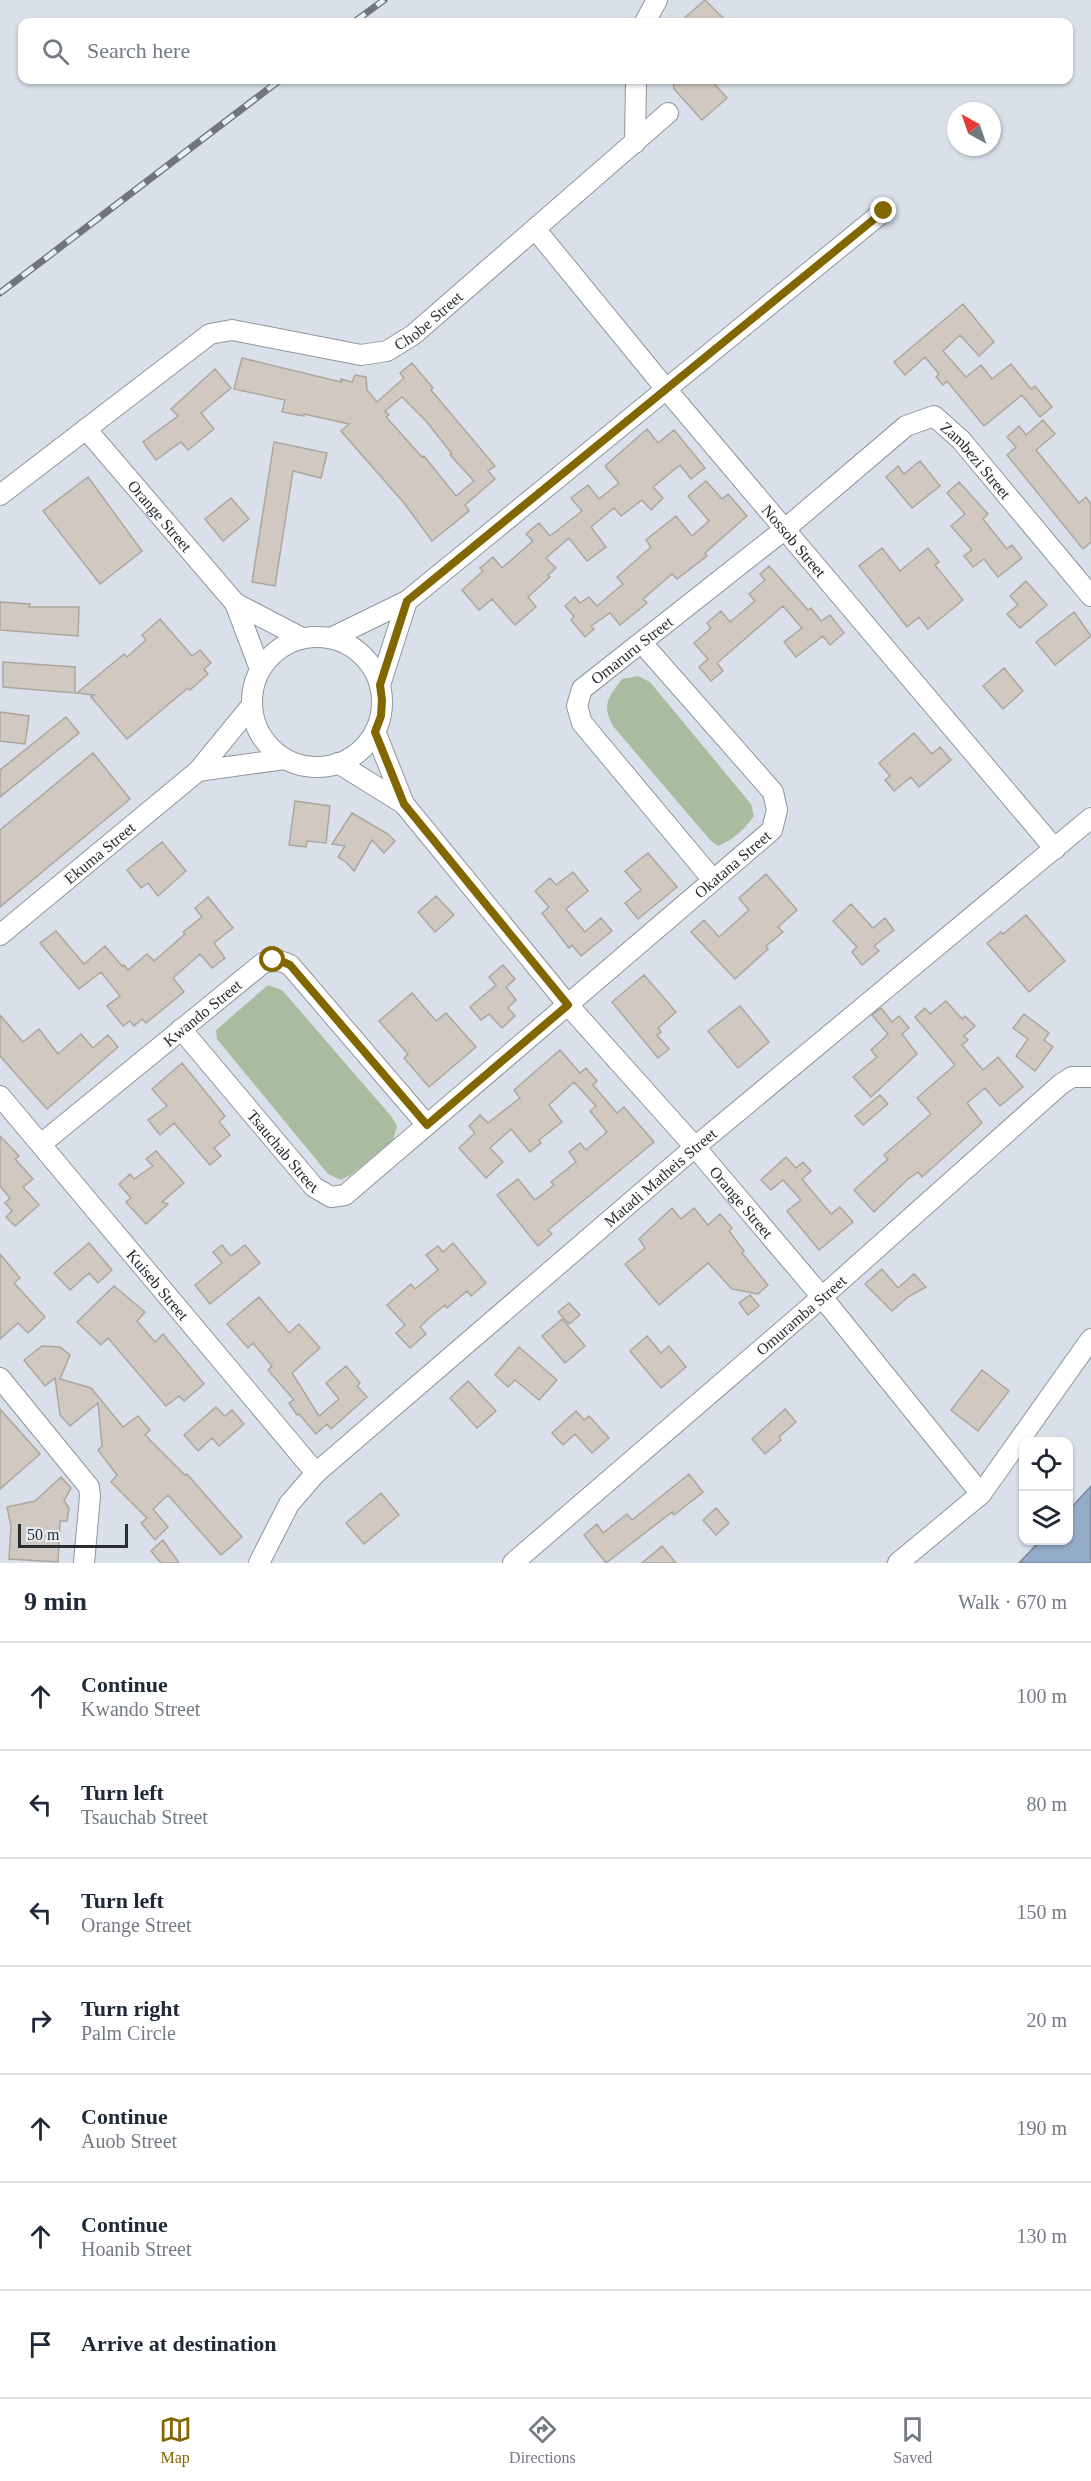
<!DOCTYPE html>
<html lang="en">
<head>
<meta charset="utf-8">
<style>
  body { margin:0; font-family:"Times New Roman",serif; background:#f6f6f7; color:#1f2937 }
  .controls { position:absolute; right:18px; bottom:18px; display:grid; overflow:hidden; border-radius:12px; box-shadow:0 2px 4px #0004 }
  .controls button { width:54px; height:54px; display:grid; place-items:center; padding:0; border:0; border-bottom:2px solid #e0e1e3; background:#fff; color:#1f2937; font:30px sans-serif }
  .compass { position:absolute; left:947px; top:102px; width:54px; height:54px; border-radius:50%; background:#fff; box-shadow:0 2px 4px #0004; rotate:320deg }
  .scale { position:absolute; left:18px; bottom:15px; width:110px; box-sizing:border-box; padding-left:6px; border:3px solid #2a2d30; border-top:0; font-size:16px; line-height:21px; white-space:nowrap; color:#2a2d30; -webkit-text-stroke:4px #e6eef6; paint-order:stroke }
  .stop { position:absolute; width:18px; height:18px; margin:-14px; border:4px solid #826600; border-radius:50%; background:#fff }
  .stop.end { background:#826600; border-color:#fff; box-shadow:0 2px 6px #0008 }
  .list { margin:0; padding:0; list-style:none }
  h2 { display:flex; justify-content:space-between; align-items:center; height:78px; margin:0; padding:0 24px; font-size:26px }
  h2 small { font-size:20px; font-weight:400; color:#747a83 }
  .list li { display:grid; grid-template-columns:39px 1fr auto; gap:18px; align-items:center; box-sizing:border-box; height:108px; padding:0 24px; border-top:2px solid #e0e1e3 }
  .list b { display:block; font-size:22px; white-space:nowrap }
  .list p { margin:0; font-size:20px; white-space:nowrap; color:#747a83 }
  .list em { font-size:20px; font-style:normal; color:#747a83 }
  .icon { flex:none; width:33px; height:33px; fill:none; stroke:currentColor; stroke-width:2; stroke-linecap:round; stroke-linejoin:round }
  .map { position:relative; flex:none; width:1091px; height:1563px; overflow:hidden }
  .search { position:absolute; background:#fff; box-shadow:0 2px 4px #0004; left:18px; right:18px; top:18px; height:66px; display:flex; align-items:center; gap:15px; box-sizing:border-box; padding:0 21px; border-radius:12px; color:#747a83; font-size:22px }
  .sheet { height:834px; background:#fff }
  nav { display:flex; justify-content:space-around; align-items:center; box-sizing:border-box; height:84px; border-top:2px solid #e0e1e3; background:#fff; font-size:16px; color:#747a83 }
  nav a { display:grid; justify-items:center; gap:3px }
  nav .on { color:#826600 }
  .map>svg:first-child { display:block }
  .green { fill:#aabca0 }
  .water { fill:#95acc9; stroke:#75869b; stroke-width:1.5 }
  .building { fill:#d1c9c1; stroke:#ada69e; stroke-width:1.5; fill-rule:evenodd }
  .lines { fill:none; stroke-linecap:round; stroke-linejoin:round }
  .minor-casing { stroke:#8f969e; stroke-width:22 }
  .minor { stroke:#fff; stroke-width:20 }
  .rail-casing { stroke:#70757a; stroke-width:7 }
  .rail { stroke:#e6eef6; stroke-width:4.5; stroke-dasharray:14; stroke-linecap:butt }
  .route { stroke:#826600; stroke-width:8 }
  .labels { text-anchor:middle; stroke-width:4.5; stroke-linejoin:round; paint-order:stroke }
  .street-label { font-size:16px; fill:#2a2d30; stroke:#e6eef6 }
</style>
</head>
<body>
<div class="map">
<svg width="1091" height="1563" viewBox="0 0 1091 1563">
  <rect width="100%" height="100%" fill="#d9e0e9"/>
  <path class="green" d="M638,676l12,6 101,122 3,12c-9,13 -21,24 -36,30l-8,-6 -97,-114c-12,-22 -4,-29 9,-47z
    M268,985l14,5 109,126 6,10 -4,14 -41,34 -11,6 -13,-6 -111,-135 -1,-9z"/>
  <path class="water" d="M1091,1486v77h-72l21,-22 28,-1 1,-30z"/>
  <path class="building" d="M705,0l22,22h-47z
    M673,80h38l16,18 -25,22 -28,-31z
    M963,304l31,38 -15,14 -19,-21 -17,16 23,26 15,-12 11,14 19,-15 20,25 4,-3 17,21 -12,10 -18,-22 -38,31 -37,-45 -4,4 -7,-8 3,-3 -14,-17 -20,18 -11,-13z
    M242,358l99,24v-3l11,3 3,-7 11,2 1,13 10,12 27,-24 -4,-5 12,-10 21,25 -2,2 64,76 -7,5 7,8 -30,26 4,6 -37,30 -28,-38 -63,-72 8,-7 -45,-10v2l-22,-4 3,-12 -51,-11zM402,397l24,24 26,33 -2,1 24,26 -18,15 -32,-40 -2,1 -36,-40 3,-2 -4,-4z
    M215,369l16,19 -30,25 13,16 -26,21 -7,-8 -25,18 -13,-18 35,-26 -7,-7z
    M1043,420l12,14 -19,16 43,53 7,-6 5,7v38l-8,7 -76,-94 9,-8 -9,-10 12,-11 7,9z
    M647,429l11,14 16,-13 31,38 -14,11 -11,-14 -27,22 10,11 -12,12 -9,-10 -21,16 -7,-8 -23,19 15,20 -19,14 -18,-23 -23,20 10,10 -8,7 2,2 -22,20 8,10 -21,18 -23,-26 -13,11 -17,-20 21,-19 -3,-3 13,-11 9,11 31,-27 -7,-7 13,-11 11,13 32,-25 -11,-13 17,-13 11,14 20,-16 -14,-17z
    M274,442l53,11 -6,25 -28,-7 -18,115 -23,-4z
    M920,461l20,25 -28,22 -26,-31 12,-11 6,8z
    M88,477l54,74 -42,33 -57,-73z
    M706,481l16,18 6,-5 19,22 -42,37 2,3 -30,23 -5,-5 -29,25 4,4 -27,22 -10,-12 -19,13 3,3 -9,8 -14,-17 3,-4 -9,-10 10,-9 5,6 9,-6 8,9 26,-22 -6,-7 34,-30 -5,-7 30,-24 16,20 17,-15 -21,-25z
    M959,482l29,32 -5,5 24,30 5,-4 10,13 -24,19 -14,-18 -11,8 -9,-11 8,-6 -21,-24 14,-12 -18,-21z
    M231,498l18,21 -26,22 -18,-22z
    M882,548l18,23 28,-23 11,14 -4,3 28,35 -35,29 -9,-12 -12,10 -48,-61z
    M769,566l39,44 3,-2 10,13 9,-6 14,18 -14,12 -7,-9 -27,21 -12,-15 18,-14 -19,-22 -66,57 6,8 -12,10 -12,-14 9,-8 -14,-16 17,-15 -4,-5 14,-12 9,11 25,-21 -6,-7 16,-14 -5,-6z
    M1026,581l21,24 -27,23 -13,-14 11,-9 -8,-9z
    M0,602l30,2 -1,3h50l-1,29 -78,-6z
    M1074,612l17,24 -36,29 -19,-23z
    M160,619l32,37 8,-6 11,13 -7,6 4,5 -18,16 -2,-2 -61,51 -36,-42 3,-2 -17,-2 47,-39 3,3 19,-17 -4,-5z
    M3,662l72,5v26l-72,-6z
    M1004,668l19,23 -20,18 -20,-23z
    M0,712l29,4 -4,28 -25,-3z
    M66,717l13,16 -79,64v-27z
    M914,733l18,21 8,-7 11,13 -32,27 -8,-10 -17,14 -9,-11 5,-4 -11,-13z
    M93,753l37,46 -130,108v-77z
    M295,801l35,5 -4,37 -19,-2 -1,6 -17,-2z
    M352,813l36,21 7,7 -11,12 -12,-13 -18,31 -8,-9 -8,-5 7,-11 -13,-2z
    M162,842l24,29 -28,25 -10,-13 -7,5 -14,-18z
    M648,853l29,34 -39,32 -13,-16 16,-13 -16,-19z
    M573,872l15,19 -22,18 19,23 16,-14 11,13 -31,25 -9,-11 -3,3 -27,-35 7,-6 -14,-16 15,-13 6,7z
    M766,874l31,36 -19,17 5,5 -17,14 2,3 -33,30 -44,-47 13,-12 15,17 30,-27 -10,-12z
    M436,896l18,19 -19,17 -17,-20z
    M208,897l25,31 -19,15 11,15 -13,10 -12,-14 -27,24 11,14 -38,31 -4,-4 -8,7 -4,-5 -7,5 -16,-20 13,-10 -19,-24 -22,17 -39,-46 16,-12 28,33 21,-18 17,20 2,-1 4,5 19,-16 7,7 31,-27 -2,-2 19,-15 -7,-9z
    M851,904l22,24 12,-10 9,12 -20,16 5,5 -17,14 -10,-13 5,-5 -24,-26z
    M1026,915l39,46 -36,31 -42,-49 14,-11 2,2z
    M503,965l12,14 -9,8 10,13 -8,8 7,8 -13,12 -13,-14 -8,6 -11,-13 26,-22 -7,-8z
    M644,975l32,37 -18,16 3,4 -4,3 12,14 -11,9 -46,-56z
    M412,993l24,28 10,-8 30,34 -47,40 -25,-29 4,-4 -29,-33z
    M946,1001l16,18 3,-3 10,10 -11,10 4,4 -6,5 21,25 15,-13 25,30 -23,19 -15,-18 -18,15 15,20 -60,54 -4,-5 -11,8 -33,32 -20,-22 34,-31 -4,-4 47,-41 -14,-16 38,-33 -40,-48 10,-9 5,6z
    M740,1006l29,36 -31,26 -30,-37z
    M881,1008l11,14 7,-6 10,12 -7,6 15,20 -46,43 -18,-20 24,-20 -6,-7 17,-16 -16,-19z
    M1024,1014l25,19 -5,7 9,7 -18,24 -19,-15 12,-17 -15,-11z
    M0,1015l23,27 16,-13 19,25 23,-20 12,14 15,-13 10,12 -71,62 -47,-53z
    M560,1050l20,23 6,-5 11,13 -4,4 24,28 7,-6 30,35 -106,88 4,4 -14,12 -41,-51 21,-16 17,21 19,-15 -3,-3 25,-20 -7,-10 11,-9 6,7 21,-18 -17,-21 6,-5 -22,-24 -25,23 13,17 -23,18 2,3 -11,9 -19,-23 -21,19 13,14 -17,16 -27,-30 16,-15 -6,-7 11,-11 8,8 32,-25 -6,-8z
    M182,1063l43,53 -6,6 11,13 -16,13 7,8 -11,9 -36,-42 -14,12 -12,-15 19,-14 -15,-17z
    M880,1095l8,9 -25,21 -8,-9z
    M0,1136l19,20 -4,3 18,20 -10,8 16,18 -24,21 -9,-9 6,-6 -7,-8 5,-5 -10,-12z
    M156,1151l28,32 -22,19 6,2 -22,20 -20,-22 5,-4 -12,-14 11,-10 4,5 19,-13 -7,-7z
    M786,1157l10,11 7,-6 8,9 -9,8 29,35 9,-7 13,15 -34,28 -32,-39 14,-11 -18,-20 -12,10 -10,-10z
    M672,1208l9,11 13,-11 14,17 12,-11 12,14 -3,3 15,20 -2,2 26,32 -10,9 -26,-5 -24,-26 -49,42 -34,-41 20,-16 -6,-9z
    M89,1243l23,27 -14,13 -9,-10 -19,17 -16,-17z
    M453,1243l33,40 -15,13 -4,-5 -20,17 -2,-3 -16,13 -9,9 6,7 -16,14 -14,-15 9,-8 -18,-20 24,-21 4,5 23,-19 -12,-15 12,-9 5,6z
    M222,1245l9,11 14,-11 15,18 -50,41 -15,-19 27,-22 -9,-11z
    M0,1254l20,24 -6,5 31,34 -17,16 -10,-10 -18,16z
    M882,1269l16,19 16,-14 12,13 -18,10 -16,14 -27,-27z
    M114,1286l31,26 -8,9 18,21 8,-8 41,50 -20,17 -5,-5 -13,10 -58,-68 -7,7 -24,-23z
    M750,1295l9,11 -11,9 -9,-12z
    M259,1297l30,36 10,-9 21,24 -28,25 27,43 20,-17 -13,-16 20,-17 14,17 -3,3 10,11 -36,32 -4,-5 -11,10 -17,-20 -2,1 -8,-12 5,-3 -26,-30 4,-4 -19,-23 -5,5 -21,-24z
    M569,1303l11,12 -11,9 -11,-12z
    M562,1319l23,27 -20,17 -23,-27z
    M647,1336l14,17 8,-7 17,21 -25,21 -31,-37z
    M42,1346l18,1 10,8 -10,24 31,9 32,39 15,-11 12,14 -5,5 40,40 2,-1 55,63 -21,18 -53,-60 -15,14 15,18 -13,13 -14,-17 6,-5 -36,-36 6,-7 -19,-25 4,-4 -4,-43 -28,23 -10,-11 -5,-37 -10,8 -21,-26z
    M519,1347l38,33 -18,20 -24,-20 -7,7 -13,-12z
    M982,1370l27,21 -31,40 -27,-21z
    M468,1381l28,30 -19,17 -27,-30z
    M216,1407l9,9 7,-6 12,14 -25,22 -7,-8 -14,13 -14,-16z
    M0,1409l40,45 -40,35z
    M785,1409l11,13 -17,15 2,3 -16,14 -13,-15z
    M576,1411l8,9 5,-4 20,22 -17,15 -17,-19 -12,11 -11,-12z
    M689,1474l14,18 -29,23 -2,-3 -66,51 -22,-28 13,-11 6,9 24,-19 5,6z
    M61,1477l10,11 -7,13 5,7 -2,13h-7l-2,41 -49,-3 2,-33 -4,-19 28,-6z
    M381,1493l18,22 -35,29 -18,-21z
    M716,1508l13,15 -13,12 -13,-15z
    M163,1540l16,23h-18l-10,-12z
    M662,1546l14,17h-34z"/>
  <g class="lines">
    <g class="minor-casing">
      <g id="minor">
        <path d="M645,22l12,-22"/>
        <path d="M635,143l1,-63"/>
        <path id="s1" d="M536,230l130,159 389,460"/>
        <path id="s2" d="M86,429l149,174 25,66"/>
        <path id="s3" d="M0,495l210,-161 22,-4 129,25 26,-4 26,-16 255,-222"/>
        <path d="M407,601l477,-390"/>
        <path d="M235,603l67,35"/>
        <circle cx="317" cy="702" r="65"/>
        <path d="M331,638l76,-37 -27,84"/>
        <path d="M252,705l-54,66 87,-12"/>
        <path d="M338,763l66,41 -29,-73"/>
        <path id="s4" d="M404,804l164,201 127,142 127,150 159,197"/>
        <path id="s5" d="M713,880l-131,-157 -5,-17 5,-17 203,-160 121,-103 28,-10 27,24 130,156"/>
        <path id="s6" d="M0,935l198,-164"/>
        <path id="s7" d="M181,1029l133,158 17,10 14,-2 427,-365 5,-20 -4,-18 -131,-149"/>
        <path id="s8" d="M0,1096l316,377"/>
        <path id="s9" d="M41,1144l222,-181c11,-3 17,-3 27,2l137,160"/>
        <path d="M0,1378l89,109 1,9 -6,67"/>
        <path id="s10" d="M259,1563l30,-59 27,-31 379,-326 396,-329"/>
        <path id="s11" d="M513,1563l309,-266 239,-213 11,-7h19"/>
        <path d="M898,1563l83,-69 110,-155"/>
      </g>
    </g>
    <use href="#minor" class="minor"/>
    <g class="rail-casing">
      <path id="rail" d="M354,22l30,-22
        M0,293l280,-213"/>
    </g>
    <use href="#rail" class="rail"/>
  </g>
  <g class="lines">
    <path class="route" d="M273,960l8,1 9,4 137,160 141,-120 -164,-201 -29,-72 6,-16 1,-16 -2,-15 27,-84 477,-390"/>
  </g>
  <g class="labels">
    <g class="street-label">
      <text dy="6" stroke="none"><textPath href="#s3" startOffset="496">Chobe Street</textPath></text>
      <text dy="6" stroke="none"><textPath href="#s5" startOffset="748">Zambezi Street</textPath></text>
      <text dy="6" stroke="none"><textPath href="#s2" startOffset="114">Orange Street</textPath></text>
      <text dy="6" stroke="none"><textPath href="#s1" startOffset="404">Nossob Street</textPath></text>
      <text dy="6" stroke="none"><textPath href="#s5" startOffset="303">Omaruru Street</textPath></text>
      <text dy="6" stroke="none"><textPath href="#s6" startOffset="129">Ekuma Street</textPath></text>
      <text dy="6" stroke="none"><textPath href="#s7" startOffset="750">Okatana Street</textPath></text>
      <text dy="6" stroke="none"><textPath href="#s9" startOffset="208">Kwando Street</textPath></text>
      <text dy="6" stroke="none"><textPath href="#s7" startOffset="159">Tsauchab Street</textPath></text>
      <text dy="6" stroke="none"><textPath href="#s10" startOffset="561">Matadi Matheis Street</textPath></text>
      <text dy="6" stroke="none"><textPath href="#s4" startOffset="522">Orange Street</textPath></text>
      <text dy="6" stroke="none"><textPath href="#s8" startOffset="246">Kuiseb Street</textPath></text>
      <text dy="6" stroke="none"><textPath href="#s11" startOffset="380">Omuramba Street</textPath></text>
    </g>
  </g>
</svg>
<div class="controls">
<button><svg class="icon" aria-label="locate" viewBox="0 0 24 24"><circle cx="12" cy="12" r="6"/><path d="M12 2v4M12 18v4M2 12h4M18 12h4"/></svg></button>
<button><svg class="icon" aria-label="layers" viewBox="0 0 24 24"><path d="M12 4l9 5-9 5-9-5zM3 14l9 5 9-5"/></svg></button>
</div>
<svg class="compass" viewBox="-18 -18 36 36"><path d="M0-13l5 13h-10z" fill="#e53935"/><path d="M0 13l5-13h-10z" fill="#747a83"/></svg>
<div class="scale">50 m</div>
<div class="stop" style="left:273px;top:960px"></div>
<div class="stop end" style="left:884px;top:211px"></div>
<div class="search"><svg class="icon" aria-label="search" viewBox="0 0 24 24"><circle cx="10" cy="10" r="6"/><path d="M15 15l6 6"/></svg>Search here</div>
</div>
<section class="sheet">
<h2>9 min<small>Walk · 670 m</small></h2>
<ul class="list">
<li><svg class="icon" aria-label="ahead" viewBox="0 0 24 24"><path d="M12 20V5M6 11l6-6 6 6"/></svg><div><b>Continue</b><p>Kwando Street</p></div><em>100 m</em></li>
<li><svg class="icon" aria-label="left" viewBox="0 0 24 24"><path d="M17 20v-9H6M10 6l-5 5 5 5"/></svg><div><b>Turn left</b><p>Tsauchab Street</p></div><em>80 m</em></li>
<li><svg class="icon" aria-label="left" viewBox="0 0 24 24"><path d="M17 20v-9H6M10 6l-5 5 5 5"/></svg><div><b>Turn left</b><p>Orange Street</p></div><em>150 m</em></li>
<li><svg class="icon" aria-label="right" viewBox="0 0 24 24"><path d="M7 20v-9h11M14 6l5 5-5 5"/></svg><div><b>Turn right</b><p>Palm Circle</p></div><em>20 m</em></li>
<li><svg class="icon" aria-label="ahead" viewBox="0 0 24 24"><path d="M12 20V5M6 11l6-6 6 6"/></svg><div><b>Continue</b><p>Auob Street</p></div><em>190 m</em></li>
<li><svg class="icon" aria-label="ahead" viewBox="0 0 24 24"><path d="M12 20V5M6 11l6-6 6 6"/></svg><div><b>Continue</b><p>Hoanib Street</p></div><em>130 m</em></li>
<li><svg class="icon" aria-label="arrive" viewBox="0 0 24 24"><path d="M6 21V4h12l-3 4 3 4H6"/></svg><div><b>Arrive at destination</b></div></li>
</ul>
</section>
<nav>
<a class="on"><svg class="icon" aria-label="map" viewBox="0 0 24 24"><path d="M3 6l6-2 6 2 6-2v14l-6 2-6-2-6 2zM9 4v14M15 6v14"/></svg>Map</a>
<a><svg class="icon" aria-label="directions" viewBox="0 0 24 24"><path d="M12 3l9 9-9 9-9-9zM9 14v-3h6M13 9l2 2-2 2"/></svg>Directions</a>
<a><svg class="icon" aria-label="saved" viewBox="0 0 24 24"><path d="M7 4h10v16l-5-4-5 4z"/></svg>Saved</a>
</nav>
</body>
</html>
